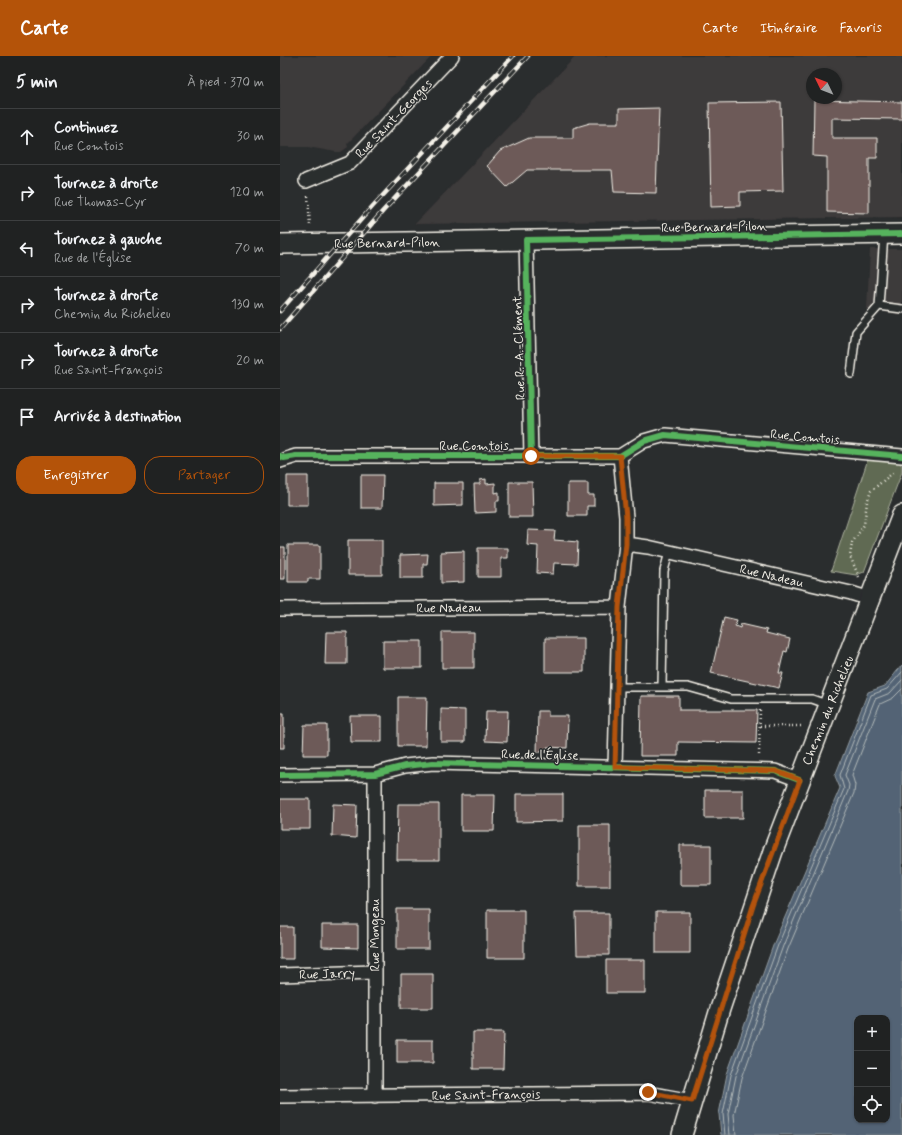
<!DOCTYPE html>
<html lang="fr">
<head>
<meta charset="utf-8">
<style>
  body { margin:0; font-family:Mynerve,sans-serif; background:#282a2a; color:#f1f3f6 }
  .controls { position:absolute; right:12px; bottom:12px; display:grid; overflow:hidden; border-radius:8px; box-shadow:0 1px 3px #0004 }
  .controls button { width:36px; height:36px; display:grid; place-items:center; padding:0; border:0; border-bottom:1px solid #3d3f40; background:#202222; color:#f1f3f6; font:20px sans-serif }
  .compass { position:absolute; left:526px; top:12px; width:36px; height:36px; border-radius:50%; background:#202222; box-shadow:0 1px 3px #0004; rotate:313deg }
  .stop { position:absolute; width:12px; height:12px; margin:-9px; border:3px solid #b45309; border-radius:50%; background:#fff }
  .stop.end { background:#b45309; border-color:#fff; box-shadow:0 1px 4px #0008 }
  .list { margin:0; padding:0; list-style:none }
  h2 { display:flex; justify-content:space-between; align-items:center; height:52px; margin:0; padding:0 16px; font-size:17px }
  h2 small { font-size:13px; font-weight:400; color:#a2a4a5 }
  .list li { display:grid; grid-template-columns:26px 1fr auto; gap:12px; align-items:center; box-sizing:border-box; height:56px; padding:0 16px; border-top:1px solid #3d3f40 }
  .list b { display:block; font-size:15px; white-space:nowrap }
  .list p { margin:0; font-size:13px; white-space:nowrap; color:#a2a4a5 }
  .list em { font-size:13px; font-style:normal; color:#a2a4a5 }
  .actions { display:flex; gap:8px; padding:12px 16px }
  .actions a { flex:1; padding:9px 0; border:1px solid #b45309; border-radius:16px; text-align:center; font-size:14px; color:#b45309 }
  .actions .main { background:#b45309; color:#fff }
  .icon { flex:none; width:22px; height:22px; fill:none; stroke:currentColor; stroke-width:2; stroke-linecap:round; stroke-linejoin:round }
  .map { position:relative; flex:none; width:622px; height:1079px; overflow:hidden }
  header { display:flex; align-items:center; gap:24px; box-sizing:border-box; height:56px; padding:0 20px; background:#b45309; color:#fff }
  header strong { font-size:19px }
  nav { display:flex; gap:22px; margin-inline-start:auto; font-size:14px }
  main { display:flex }
  aside { flex:1; background:#202222 }
  .map>svg:first-child { display:block }
  .built { fill:#3e3a3b; fill-rule:evenodd }
  .green { fill:#606b52; stroke:#aaae9d }
  .water { fill:#526474; stroke:#939ca2; fill-rule:evenodd }
  .lines { fill:none; stroke-linecap:round; stroke-linejoin:round }
  .shore { stroke:#b3b9ba; stroke-width:1 }
  .building { fill:#6d5a59; stroke:#f4f1e8 }
  .lane-casing { stroke:#f4f1e8; stroke-width:10 }
  .street-casing { stroke:#f4f1e8; stroke-width:16 }
  .secondary-casing { stroke:#f4f1e8; stroke-width:22 }
  .path { stroke:#f4f1e8; stroke-width:2.5; stroke-dasharray:1 3; stroke-linecap:butt }
  .lane { stroke:#2a2d2e; stroke-width:7 }
  .street { stroke:#2a2d2e; stroke-width:13 }
  .secondary { stroke:#2a2d2e; stroke-width:19 }
  .rail-casing { stroke:#f4f1e8; stroke-width:4.5 }
  .rail { stroke:#2a2d2e; stroke-width:3; stroke-dasharray:9; stroke-linecap:butt }
  .cycleway-casing { stroke:#2a2d2e; stroke-width:8 }
  .cycleway { stroke:#56b35d; stroke-width:6 }
  .route { stroke:#b45309; stroke-width:5 }
  .labels { text-anchor:middle; stroke-width:3; stroke-linejoin:round; paint-order:stroke }
  .street-label { font-size:13px; fill:#f4f1e8; stroke:#2a2d2e }
</style>
</head>
<body>
<header>
<strong>Carte</strong>
<nav><a>Carte</a><a>Itinéraire</a><a>Favoris</a></nav>
</header>
<main>
<aside>
<h2>5 min<small>À pied · 370 m</small></h2>
<ul class="list">
<li><svg class="icon" aria-label="ahead" viewBox="0 0 24 24"><path d="M12 20V5M6 11l6-6 6 6"/></svg><div><b>Continuez</b><p>Rue Comtois</p></div><em>30 m</em></li>
<li><svg class="icon" aria-label="right" viewBox="0 0 24 24"><path d="M7 20v-9h11M14 6l5 5-5 5"/></svg><div><b>Tournez à droite</b><p>Rue Thomas-Cyr</p></div><em>120 m</em></li>
<li><svg class="icon" aria-label="left" viewBox="0 0 24 24"><path d="M17 20v-9H6M10 6l-5 5 5 5"/></svg><div><b>Tournez à gauche</b><p>Rue de l'Église</p></div><em>70 m</em></li>
<li><svg class="icon" aria-label="right" viewBox="0 0 24 24"><path d="M7 20v-9h11M14 6l5 5-5 5"/></svg><div><b>Tournez à droite</b><p>Chemin du Richelieu</p></div><em>130 m</em></li>
<li><svg class="icon" aria-label="right" viewBox="0 0 24 24"><path d="M7 20v-9h11M14 6l5 5-5 5"/></svg><div><b>Tournez à droite</b><p>Rue Saint-François</p></div><em>20 m</em></li>
<li><svg class="icon" aria-label="arrive" viewBox="0 0 24 24"><path d="M6 21V4h12l-3 4 3 4H6"/></svg><div><b>Arrivée à destination</b></div></li>
</ul>
<div class="actions"><a class="main">Enregistrer</a><a>Partager</a></div>
</aside>
<div class="map">
<svg width="622" height="1079" viewBox="0 0 622 1079">
  <rect width="100%" height="100%" fill="#2a2d2e"/>
  <filter id="ink" filterUnits="userSpaceOnUse"><feTurbulence type="fractalNoise" baseFrequency=".025" numOctaves="2"/><feDisplacementMap in="SourceGraphic" scale="8" xChannelSelector="R" yChannelSelector="G"/><feConvolveMatrix kernelMatrix="1 2 1 2 8 2 1 2 1" color-interpolation-filters="sRGB"/></filter>
  <g filter="url(#ink)">
    <path class="built" d="M0,0h152l-85,88 1,3 -7,5h-5l-28,-5h-28z
      M296,0h326v161l-487,7zM532,18h24v24h-24z
      M590,193h32v66l-35,-6z"/>
    <path class="green" d="M588,403l31,2 3,5v6l-38,100 -8,3 -25,-4z"/>
    <path class="water" d="M622,609v470h-181l-2,-21 8,-40 47,-131 66,-155 -5,-12 33,-84 17,-6zM577,962h30v102h-30z"/>
    <g class="lines">
      <path class="shore" d="M445,1079l-2,-21 8,-39 47,-130 66,-156 -4,-14 31,-80 16,-6 15,-17
        M450,1079l-2,-21 8,-38 47,-130 65,-155 1,-6 -4,-10 30,-76 15,-6 12,-13
        M456,1079l-2,-20 8,-37 46,-129 66,-156 1,-8 -3,-10 28,-71 13,-6 9,-9"/>
    </g>
    <path class="building" d="M534,44l88,2v17l-70,-1v20h45v20h-8v55l-42,-1v-55l-14,-1z
      M501,46l2,89 -43,1v14l-29,1 -2,-104z
      M379,52l-3,85 -42,-1 -2,-22h-85l-20,17 -20,-21 13,-15 29,-13h44v-10l17,-5h29v-14z
      M81,419h22l-1,33h-21z
      M7,420h21v29h-21z
      M206,423v5l9,-1v10l4,-1v9h-3v11l-21,1 -1,-29h6v-4z
      M229,426h23l1,35h-24z
      M154,427h29v22l-29,1z
      M288,427h20v12h6v11h-7v10h-19z
      M248,474l27,1 -1,9 24,2 -1,22 -23,-1 -1,11 -16,-1 1,-27 -11,-1z
      M68,484h34v35h-34z
      M8,489h32v34h-12v3h-20z
      M0,491h5v32h-5z
      M198,492h30v10h-7v19h-23z
      M184,495v31l-23,1v-31z
      M148,498l-1,10h-4v14h-23v-23z
      M444,561l13,3 -2,6 5,2 1,-4 26,6 -1,3 24,6 -3,13 -3,-1 -5,22h4l-4,15 -68,-15z
      M46,576h21v32h-22z
      M162,576h32v36h-32z
      M265,582h39v34h-39z
      M103,585h39v27h-39z
      M361,640h38v14h78l-1,33 -78,-1v14h-38z
      M118,641h29l-1,49h-28z
      M161,653l24,1v32h-24z
      M206,655h22l-1,31 -22,-1z
      M258,655h10v5h20l-1,32 -20,-1v5h-10z
      M0,657h4v35h-4z
      M70,660h32v26h-31z
      M24,669h23v30h-24z
      M425,734h38v28h-38z
      M236,738h47v27l-47,1z
      M181,739h34l-1,36h-33z
      M0,743h30v30h-30z
      M53,748l24,1 -1,33 -24,-2z
      M118,748h41v56h-42z
      M299,769h31v61h-31z
      M400,789h31v40h-31z
      M117,853h32v40h-32z
      M207,854h37v48h-37z
      M376,856h34v41h-34z
      M296,857h33v42h-32z
      M42,869h36v23l-36,-1z
      M0,871h13v32h-13z
      M326,904h39v33h-39z
      M121,918h32v34h-32z
      M193,976h31l-1,37h-30z
      M117,984h36v23h-36z"/>
    <g class="lines">
      <g class="lane-casing">
        <path id="lane" d="M599,250l23,3
          M571,318l5,-42 23,-26 5,-72
          M337,631h71l43,12h81l17,6
          M382,631l2,-116 5,-19"/>
      </g>
      <g class="street-casing">
        <path id="street" d="M26,125l44,-18 102,-107
          M246,184l5,216
          M0,405l16,-5h324l24,-15 21,-6 237,21
          M346,488l22,3 203,46 19,6
          M0,553l339,-2
          M335,711l4,-160 7,-63v-27l-6,-61
          M0,719l95,-1 30,-8 28,-3 342,8 24,9
          M0,919l94,-3
          M0,1040l368,-3 44,8
          M95,1040v-322"/>
      </g>
      <g class="secondary-casing">
        <path id="secondary" d="M0,188l622,-10
          M402,1079l38,-126 53,-158 129,-336"/>
      </g>
      <path class="path" d="M28,140l2,30
        M579,521l-9,-21 2,-13 12,-18 3,-23 4,-11 24,-20
        M476,670h47
        M479,699l1,-45"/>
      <use href="#lane" class="lane"/>
      <use href="#street" class="street"/>
      <use href="#secondary" class="secondary"/>
      <g class="rail-casing">
        <path id="rail" d="M0,255l93,-105 140,-150
          M0,273l103,-118 145,-155"/>
      </g>
      <use href="#rail" class="rail"/>
      <g class="cycleway-casing">
        <path id="cycleway" d="M0,400l4,2 12,-2h324l24,-15 21,-6 237,21
          M251,400l-5,-216 376,-6
          M0,719l95,-1 30,-8 28,-3 342,8 24,9"/>
      </g>
      <use href="#cycleway" class="cycleway"/>
    </g>
  </g>
  <g class="lines" filter="url(#ink)">
    <path class="route" d="M251,400h89l6,61v27l-7,63 -4,160 161,4 24,9 -47,126 -61,195 -44,-9"/>
  </g>
  <g class="labels">
    <g class="street-label">
      <text transform="translate(113 62) rotate(-46)" y="5">Rue Saint-Georges</text>
      <text transform="translate(434 170) rotate(-1)" y="5">Rue Bernard-Pilon</text>
      <text transform="translate(107 186) rotate(-1)" y="5">Rue Bernard-Pilon</text>
      <text transform="translate(238 292) rotate(-92)" y="5">Rue R.-A.-Clément</text>
      <text transform="translate(525 380) rotate(5)" y="5">Rue Comtois</text>
      <text x="194" y="394">Rue Comtois</text>
      <text transform="translate(492 519) rotate(13)" y="5">Rue Nadeau</text>
      <text transform="translate(169 551) rotate(-1)" y="5">Rue Nadeau</text>
      <text transform="translate(547 654) rotate(-68)" y="5">Chemin du Richelieu</text>
      <text transform="translate(260 698) rotate(1)" y="5">Rue de l'Église</text>
      <text transform="translate(94 879) rotate(-90)" y="5">Rue Mongeau</text>
      <text transform="translate(47 917) rotate(-2)" y="5">Rue Jarry</text>
      <text transform="translate(206 1038) rotate(-1)" y="5">Rue Saint-François</text>
    </g>
  </g>
</svg>
<div class="controls">
<button>+</button>
<button>−</button>
<button><svg class="icon" aria-label="locate" viewBox="0 0 24 24"><circle cx="12" cy="12" r="6"/><path d="M12 2v4M12 18v4M2 12h4M18 12h4"/></svg></button>
</div>
<svg class="compass" viewBox="-18 -18 36 36"><path d="M0-13l5 13h-10z" fill="#e53935"/><path d="M0 13l5-13h-10z" fill="#a2a4a5"/></svg>
<div class="stop" style="left:251px;top:400px"></div>
<div class="stop end" style="left:368px;top:1036px"></div>
</div>
</main>
</body>
</html>
